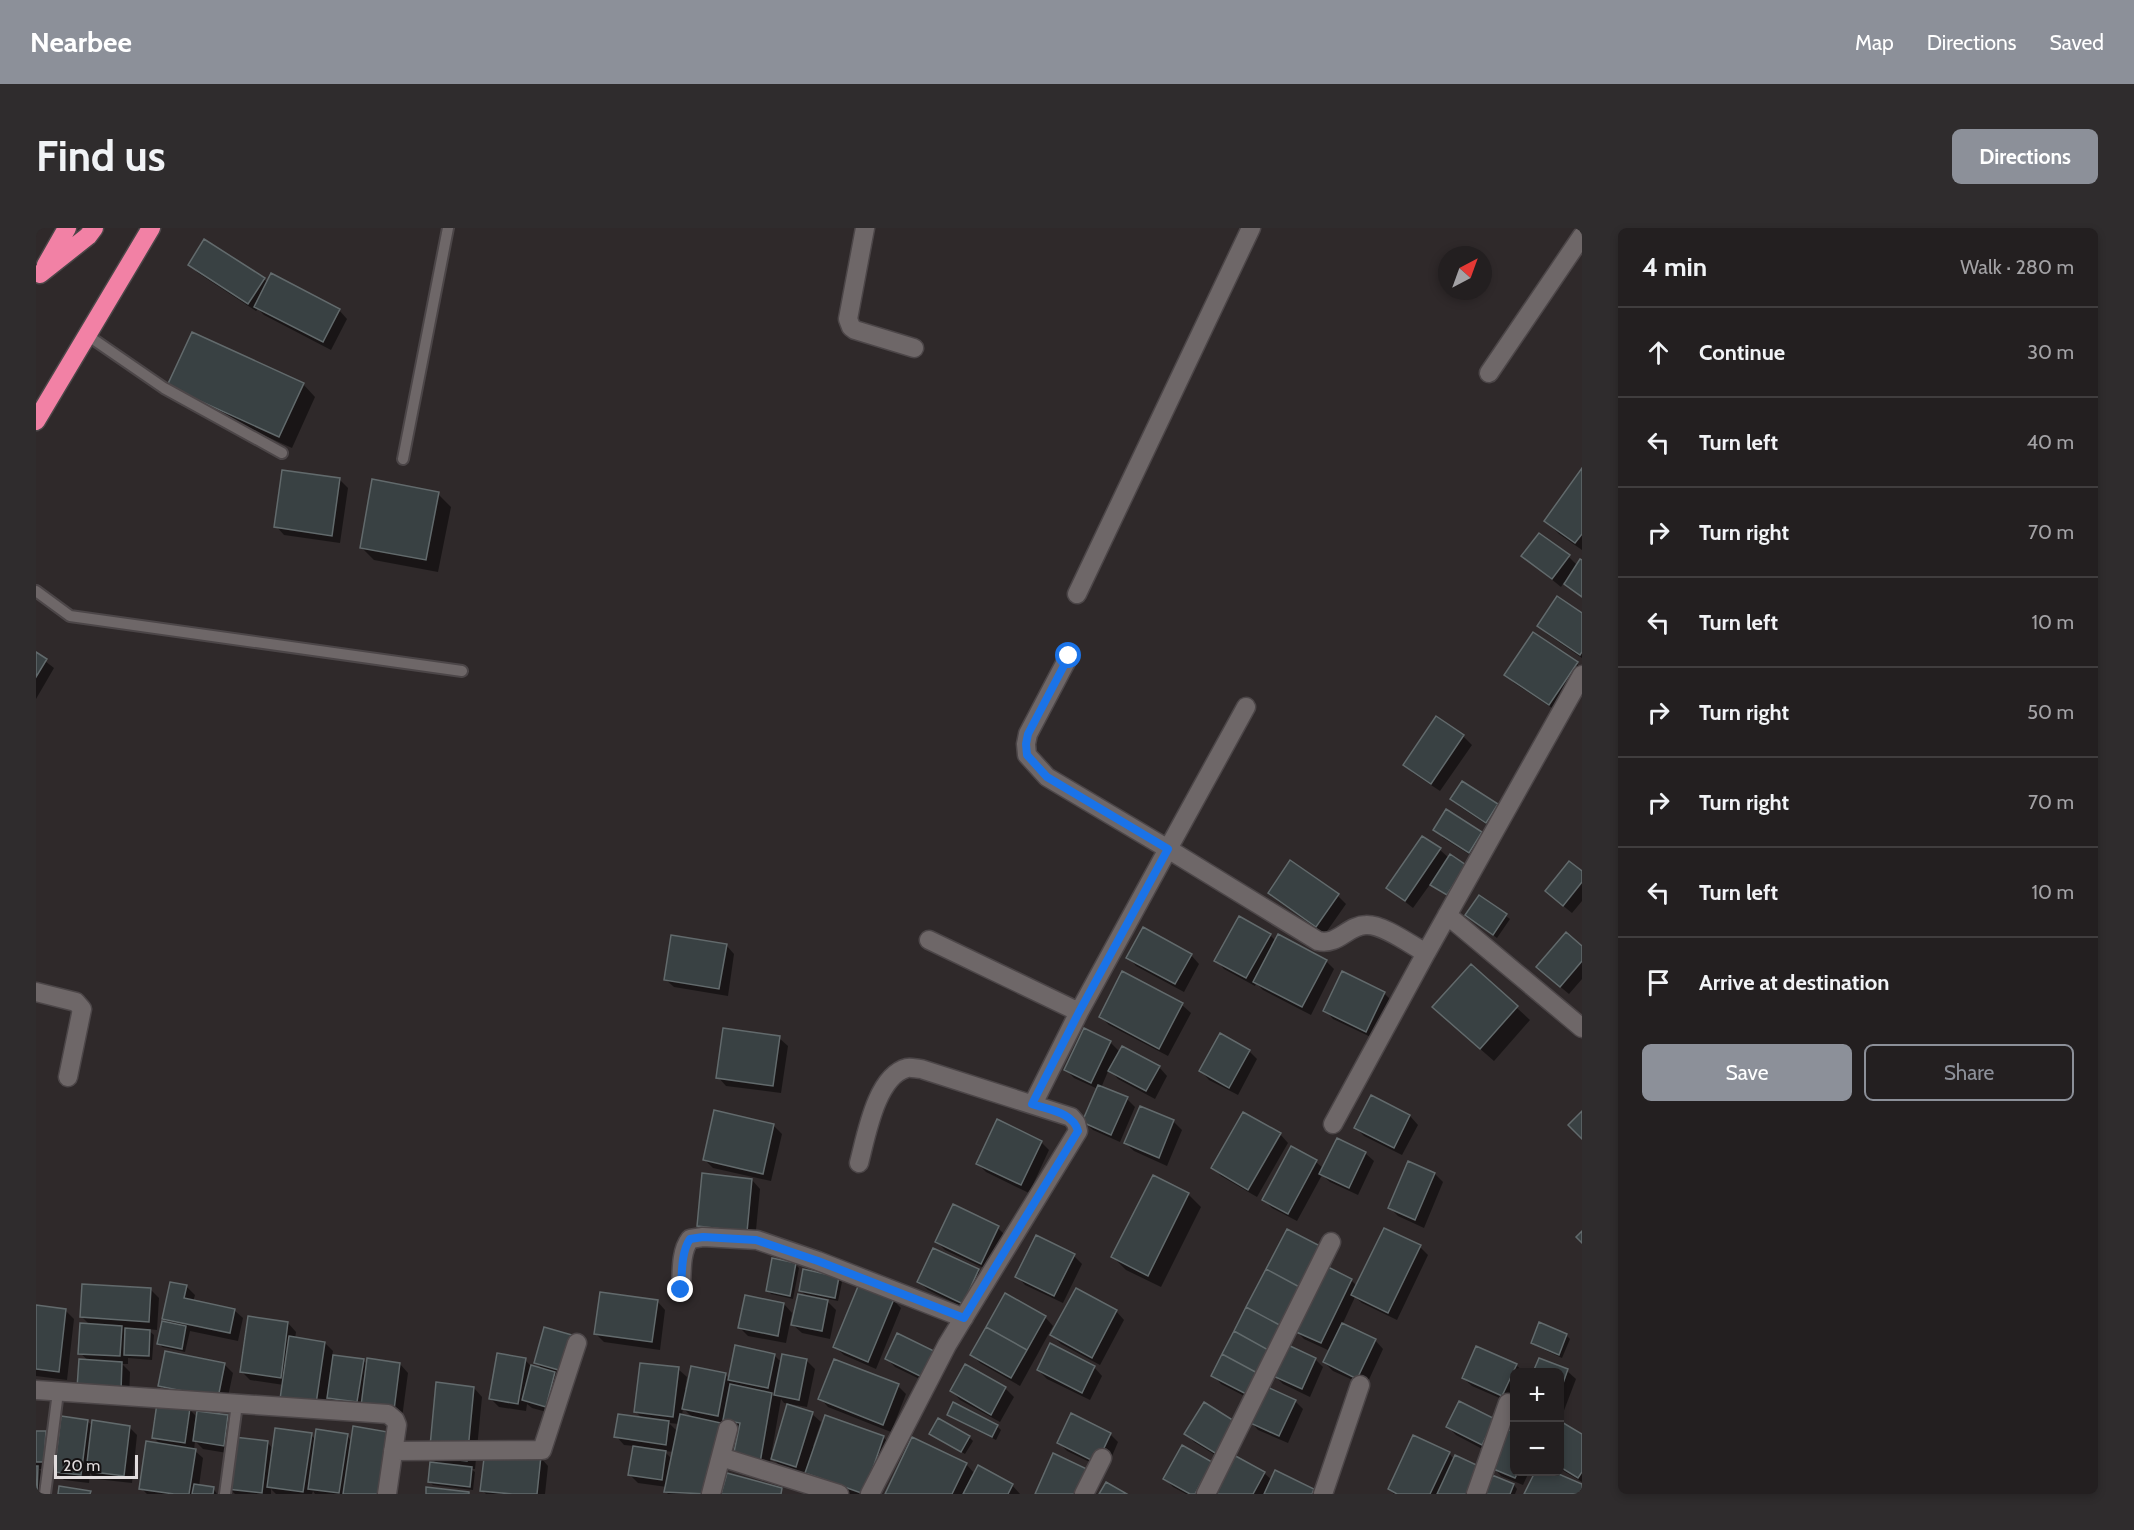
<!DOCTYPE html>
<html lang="en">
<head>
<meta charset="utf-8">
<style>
  body { margin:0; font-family:Cabin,sans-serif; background:#2f2c2d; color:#f1f3f6 }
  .controls { position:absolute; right:18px; bottom:18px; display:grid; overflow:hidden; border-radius:9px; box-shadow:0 3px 9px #0003 }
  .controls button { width:54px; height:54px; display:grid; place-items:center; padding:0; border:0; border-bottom:2px solid #403d3e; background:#231f20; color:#f1f3f6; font:30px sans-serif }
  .compass { position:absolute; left:1402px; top:18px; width:54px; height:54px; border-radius:50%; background:#231f20; box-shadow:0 3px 9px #0003; rotate:41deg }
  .scale { position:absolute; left:18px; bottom:15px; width:84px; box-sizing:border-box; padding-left:6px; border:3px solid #e1dcdd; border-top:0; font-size:16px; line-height:21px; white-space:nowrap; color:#e1dcdd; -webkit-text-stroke:4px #151213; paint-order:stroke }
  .stop { position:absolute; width:18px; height:18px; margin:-14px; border:4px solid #1a73e8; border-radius:50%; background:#fff }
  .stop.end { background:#1a73e8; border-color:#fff; box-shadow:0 2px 6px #0008 }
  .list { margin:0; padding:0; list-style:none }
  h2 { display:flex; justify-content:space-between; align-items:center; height:78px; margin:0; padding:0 24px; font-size:26px }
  h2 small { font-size:20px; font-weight:400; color:#a3a2a5 }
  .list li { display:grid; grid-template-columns:39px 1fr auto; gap:18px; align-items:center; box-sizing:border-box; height:90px; padding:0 24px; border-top:2px solid #403d3e }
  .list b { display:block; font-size:22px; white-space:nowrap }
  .list em { font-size:20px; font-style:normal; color:#a3a2a5 }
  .actions { display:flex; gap:12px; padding:18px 24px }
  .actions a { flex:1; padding:14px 0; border:2px solid #8c9099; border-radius:9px; text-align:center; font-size:21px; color:#8c9099 }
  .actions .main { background:#8c9099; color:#fff }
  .icon { flex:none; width:33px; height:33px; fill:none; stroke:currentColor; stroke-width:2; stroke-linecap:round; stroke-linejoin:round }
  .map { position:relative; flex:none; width:1546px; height:1266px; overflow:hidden; border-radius:9px }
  header { display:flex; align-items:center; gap:36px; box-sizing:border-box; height:84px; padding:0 30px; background:#8c9099; color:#fff }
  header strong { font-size:28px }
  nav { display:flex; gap:33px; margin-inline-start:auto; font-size:21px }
  .intro { display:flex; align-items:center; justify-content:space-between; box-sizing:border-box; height:144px; padding:0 36px }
  h1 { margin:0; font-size:42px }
  .button { padding:15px 27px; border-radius:9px; background:#8c9099; color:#fff; font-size:21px; font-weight:700 }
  main { display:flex; gap:36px; padding:0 36px }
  aside { flex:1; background:#231f20; border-radius:9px; box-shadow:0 3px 9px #0003 }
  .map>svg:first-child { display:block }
  .shadow { fill:#0007; fill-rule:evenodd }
  .building { fill:#394143; stroke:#626a6c; stroke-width:1.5 }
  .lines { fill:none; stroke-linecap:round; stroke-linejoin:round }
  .lane-casing { stroke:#4c4648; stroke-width:14 }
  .street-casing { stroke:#4c4648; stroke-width:21 }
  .highway-casing { stroke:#4c4648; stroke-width:21 }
  .lane { stroke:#6e6768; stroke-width:10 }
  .street { stroke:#6e6768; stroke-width:18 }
  .highway { stroke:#f281a5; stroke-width:18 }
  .route { stroke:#1a73e8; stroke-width:8 }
</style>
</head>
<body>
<header>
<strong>Nearbee</strong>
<nav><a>Map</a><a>Directions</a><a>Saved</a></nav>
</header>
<div class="intro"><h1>Find us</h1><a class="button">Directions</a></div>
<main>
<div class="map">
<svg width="1546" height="1266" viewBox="0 0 1546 1266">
  <rect width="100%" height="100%" fill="#2f292a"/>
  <path class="shadow" d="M154,37l74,14 4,4 71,27 8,9 -16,31 -67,-35 -6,-6 -2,2 -58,-38z
    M267,156l12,13 -23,51 -110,-50z
    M1546,243v79l-23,-16 -13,-13z
    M304,252l8,8 -8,55 -56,-8 -8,-9z
    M402,266l13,13 -13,65 -64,-12 -13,-13z
    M1487,328l46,1 9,9 4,-4v36l-18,-16 -3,5z
    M1546,387v43l-35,-24 -8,-8z
    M0,426l18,14 -18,31z
    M1541,436l5,5 -24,43 -44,-29 -8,-8z
    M1400,490l27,18 9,9 -32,46 -27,-18 -9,-8z
    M1416,571l45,7 8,8 -10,16 -35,-23z
    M1399,601l46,4 8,8 -11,19 -35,-22z
    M1387,610l17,12 9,8 16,8 -14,32 -20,-15 -18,25 -25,-20z
    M1546,645v28l-10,12 -16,-13z
    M1234,664l68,4 8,8 -21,30 -47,-33z
    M1444,669l30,22 -13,19 -27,-19z
    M1234,707l6,6 50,20 8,8 -23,46 -48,-25 -7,-7 -1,3 -31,-17 -8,-9z
    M690,717l8,9 -6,42 -54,-9 -9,-8z
    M1546,720v31l-13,15 -23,-19z
    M1155,727l8,9 -15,28 -48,-26 -8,-9z
    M1435,738l59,54 -36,41 -47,-41z
    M1307,745l41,20 9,9 -18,37 -42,-20 -8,-9z
    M1087,746l59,31 9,8 -23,43 -59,-31 -9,-9z
    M743,810l9,8 -7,47 -55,-7 -8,-9z
    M1074,814l10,10 39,15 8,9 -12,23 -37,-20 -9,-10 -8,19 26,11 8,8 -15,35 -27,-12 -9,-8 14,-33 -24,-11 -8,-8z
    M1213,823l8,8 -19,36 -29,-15 -8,-9z
    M1336,869l38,19 8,9 -16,30 -38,-19 -8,-8z
    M1137,893l9,9 -15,36 -33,-15 -9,-8z
    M737,897l9,9 -11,47 -58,-13 -9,-9z
    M1244,906l8,9 -31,54 -36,-21 -8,-8z
    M1005,914l8,8 -20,43 -43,-21 -8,-8z
    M1256,920l24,14 8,7 41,-16 9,8 -16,34 -28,-13 -8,-7 -25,46 -25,-13 -8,-8z
    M1373,935l26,11 8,8 -19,46 -26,-12 -8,-8z
    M716,952l8,9 -5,51 -48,-6 -9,-9z
    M1152,966l13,13 -40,80 -35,-17 -13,-13z
    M962,1000l8,8 -16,35 -45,-21 -8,-8z
    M1384,1019l8,8 -31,65 -35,-17 -7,-6 -13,28 33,15 8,9 -17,37 -33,-15 -9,-9 6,-11 -26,-12 -8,-8 -8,16 27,12 8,8 -13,30 -27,-13 -10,-10 -7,14 29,13 8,8 -15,34 -30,-13 -8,-9 8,-18 -37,-19 -8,-9 112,-125 8,9 -5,10 23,11 6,6z
    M1038,1028l8,8 -19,39 -38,-18 -8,-9z
    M759,1036l4,4 -6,31 -22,-5 -4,-4z
    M942,1042l9,9 -16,32 -43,-21 -9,-8z
    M803,1050l3,4 -4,19 -34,-7 -4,-4z
    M150,1058l9,9 -2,7 41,8 9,8 -5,23 -48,-10 -5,21 -23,-5 -3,-4 10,-18 -5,-6z
    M115,1062l8,8 -2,32 -10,-1 7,6 -2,25 -24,-2v6h-6l8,8 -1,26 -49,-45 10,-28 -8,-8z
    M763,1068l29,6 8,8 -6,29 -28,-6 -9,-8z
    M857,1072l8,8 -25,61 -32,-14 -9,-8z
    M621,1073l8,9 -5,40 -56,-8 -9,-9z
    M748,1076l8,9 -6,30 -38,-7 -8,-8z
    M0,1079l29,3 9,9 -7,61 -31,-4z
    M1080,1083l8,9 -24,45 -39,-21 -9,-9z
    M1009,1089l8,9 -33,60 -40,-23 -8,-8z
    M252,1095l8,9 -1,7 30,4 8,8 -1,5 31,4 5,5 32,-1 8,9 -6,45 -65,-12 -10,-11 -3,17 -40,-27 -34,-5 -8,-8z
    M509,1101l25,49 -15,-4 8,8 -9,32 -22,-6 -5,-4 -1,7 -27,-4 -9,-9 35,-38 7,7 11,3 -7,-8z
    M862,1107l34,50 -37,-18 -8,-8z
    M1530,1107l4,4 -8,19 -26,-12 -4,-3z
    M738,1127l8,8 24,-3 9,9 -8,38 -23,-4 -3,-4 -10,57 2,1 39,-43 9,8 -8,24 3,1 67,-10 13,13 -15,44h-38l-24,-9 -14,-14 -1,3 -23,-7 -10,-10 -2,13 -26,-5 -3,-36 -22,-7 11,11 -13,61h-48l-2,-2 1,-5 -29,-4 -8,-8 4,-29 -10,-1 -8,-9 27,-17 -7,-7 42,-43 9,8 -2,12h3l37,-14 5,4zM647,1180l11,11 -12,-3zM633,1195l10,1 -1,8zM628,1223l10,1 -2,7z
    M1503,1132l28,11 9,8 -16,42v-49h-26z
    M188,1136l9,9 -7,33 -58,-12 -8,-9z
    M1480,1137l8,7h-10v23l-3,8 -39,-17 -9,-8z
    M1058,1139l8,9 -12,24 -43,-21 -9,-9z
    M862,1158l8,8 -15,38 -63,-25 -8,-9z
    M438,1160l8,9 -7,72h-4l4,3 -2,18 -40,-5 -3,-3 8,-17 -8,-8z
    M969,1160l9,9 -14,25 -40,-22 -8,-9z
    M153,1181l8,8h30l8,8 -1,13 34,5 5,6 38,-14 5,5 31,-5 41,59h-73l-2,-3 -1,3h-36l-5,-5v5h-36l-6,-6 4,-34 -30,-5 -8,-8 -1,9 9,8 -4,28 14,2 4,6h-70l-6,-6 20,-43 -8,-8z
    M913,1186l48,12 4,4 -5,10 -44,-22z
    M51,1193l6,5 36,1 8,8 -5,48 -36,-4 -6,-6 -1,10 -25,-3 -9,-9z
    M1458,1193l-4,32 -34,-18 -8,-8z
    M1524,1194l22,14v46l-22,-13z
    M1202,1197l9,9 -14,22 31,17 8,7 41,10 4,4h-106l17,-31 -34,-21 -8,-8z
    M1472,1203l6,3v38h15l-6,13 -22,-9 -8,-9z
    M0,1204l9,1 9,8 -2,29 -13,-1 11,11v14h-14z
    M895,1206l38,3 4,4 -8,13z
    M1074,1206l8,8 -12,28 -39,-19 -8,-8z
    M1413,1225l31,41h-86l-5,-5z
    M504,1229l8,9 -3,28h-59l-4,-4z
    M1175,1235l-4,31h-21l-13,-7 -8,-8z
    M930,1236l9,10 37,11 8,9h-133z
    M1457,1249l21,8 3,4 -2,5h-28z"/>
  <path class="building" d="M168,11l61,39 -17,26 -60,-39z
    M235,45l69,36 -17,33 -69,-35z
    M156,104l112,51 -25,54 -112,-51z
    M1546,240v66l-7,9 -31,-22z
    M246,242l58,8 -8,58 -58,-9z
    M336,251l67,13 -13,68 -66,-12z
    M1503,305l31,22 -18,24 -31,-23z
    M1544,331l2,1v37l-18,-13z
    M1521,368l25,17v39l-2,3 -43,-29z
    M1497,404l45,30 -29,43 -45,-30z
    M0,424l11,7 -11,18z
    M1400,488l28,19 -33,49 -28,-19z
    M1426,553l36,23 -12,19 -36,-24z
    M1410,581l36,23 -13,21 -36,-23z
    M1386,608l19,12 -36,53 -19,-13z
    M1414,626l16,11 -19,30 -17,-10z
    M1254,632l49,34 -23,33 -48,-34z
    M1533,633l13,10v11l-19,24 -18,-15z
    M1443,667l28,19 -14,21 -28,-20z
    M1203,688l32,18 -25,44 -32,-17z
    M1107,699l49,27 -17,30 -49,-26z
    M1530,704l16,14v15l-22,26 -24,-20z
    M1242,706l49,26 -25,47 -49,-25z
    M635,707l56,9 -8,45 -55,-9z
    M1435,736l47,42 -38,43 -48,-42z
    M1086,743l61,32 -24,46 -60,-32z
    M1306,743l43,21 -19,40 -43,-21z
    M687,800l57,8 -7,50 -57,-8z
    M1048,800l27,13 -20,42 -27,-13z
    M1184,805l30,17 -21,38 -30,-17z
    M1086,818l38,20 -14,25 -38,-20z
    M1062,857l30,12 -17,38 -29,-13z
    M1335,867l39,20 -16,33 -40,-20z
    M1104,878l34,14 -15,38 -35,-15z
    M678,882l60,14 -11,50 -60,-14z
    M1546,883v28l-14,-14z
    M1207,884l38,21 -33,57 -37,-22z
    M961,891l45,22 -21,44 -45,-21z
    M1301,910l29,14 -17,36 -30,-14z
    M1255,918l26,14 -29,54 -26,-14z
    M1372,933l27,12 -20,47 -27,-12z
    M666,945l50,6 -5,53 -50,-6z
    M1117,947l36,18 -41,83 -37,-19z
    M917,976l46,22 -18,38 -46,-22z
    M1348,1000l37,17 -33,68 -37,-18z
    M1251,1001l39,20 -21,41 -39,-21z
    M1546,1003v12l-6,-6z
    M1000,1007l39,19 -21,42 -39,-19z
    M897,1020l46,21 -16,35 -46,-22z
    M736,1030l24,5 -6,33 -24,-5z
    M1288,1037l28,14 -31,64 -27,-12z
    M767,1041l36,8 -4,21 -36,-7z
    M1230,1041l39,21 -20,38 -39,-21z
    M134,1054l17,3 -3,13 51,11 -5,24 -68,-14z
    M46,1056l69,4 -2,34 -69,-5z
    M823,1056l35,15 -26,63 -35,-15z
    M1040,1060l41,22 -25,48 -42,-23z
    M564,1064l58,8 -6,42 -58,-8z
    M969,1065l41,23 -19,34 -41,-23z
    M762,1066l30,6 -6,31 -31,-6z
    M709,1067l39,8 -6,33 -40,-8z
    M0,1077l30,4 -7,63 -23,-3z
    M1210,1079l39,21 -13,24 -38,-21z
    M212,1088l40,6 -7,56 -41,-6z
    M126,1093l24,5 -4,23 -25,-5z
    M1503,1094l28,12 -8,21 -28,-12z
    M44,1095l42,3 -2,30 -42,-2z
    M1306,1095l34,16 -19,40 -34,-17z
    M508,1099l28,8 -10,36 -28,-8z
    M950,1099l41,23 -16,28 -41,-23z
    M89,1100l25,2 -1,26 -25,-1z
    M1198,1103l38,21 -11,23 -39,-21z
    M861,1105l39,19 -12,26 -39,-19z
    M253,1108l36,6 -9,62 -36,-5z
    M1014,1115l45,23 -13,27 -45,-23z
    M699,1117l40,9 -7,34 -40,-8z
    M1252,1117l28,13 -14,31 -29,-13z
    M1440,1118l41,18 -15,32 -40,-18z
    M129,1123l60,12 -7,35 -60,-12z
    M461,1125l29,5 -8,46 -29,-5z
    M746,1126l25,5 -8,41 -25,-5z
    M1186,1126l39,21 -11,21 -39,-20z
    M297,1127l31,4 -7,43 -30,-4z
    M331,1130l33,5 -6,47 -33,-4z
    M1503,1130l29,11 -8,23v-20h-27z
    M43,1131l43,3 -1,29 -44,-3z
    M798,1131l65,25 -16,41 -65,-26z
    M604,1135l39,4 -6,50 -39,-5z
    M929,1136l41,23 -15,28 -41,-24z
    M495,1137l24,7 -9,35 -24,-7z
    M655,1138l35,7 -8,43 -36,-7z
    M400,1154l38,5 -7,74 -38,-4z
    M694,1156l42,9 -12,70 -27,-6 7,-34 -17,-3z
    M1229,1158l31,14 -17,36 -31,-14z
    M1423,1173l36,18 -13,26 -36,-18z
    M917,1174l45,23 -6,12 -45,-22z
    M1168,1174l35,22 -19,32 -36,-22z
    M121,1175l33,5 -5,35 -33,-5z
    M751,1176l26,8 -17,55 -25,-8z
    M161,1183l31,4 -4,31 -31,-5z
    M1035,1185l40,20 -14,30 -40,-20z
    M582,1186l51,7 -3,24 -52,-8z
    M644,1186l41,9 -14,71 -43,-2z
    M789,1187l59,21 -20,58 -59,-21z
    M25,1188l27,4 -7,55 -27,-3z
    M902,1190l32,18 -9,16 -32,-18z
    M56,1192l38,6 -6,50 -38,-5z
    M1524,1193l22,13v38l-4,6 -18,-11z
    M317,1198l35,6 -9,62h-36z
    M239,1200l37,5 -9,59 -36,-5z
    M280,1201l32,5 -9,59 -31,-4z
    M1471,1201l7,3v40h4l-3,6 -24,-10z
    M0,1203h10l-2,31h-8z
    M1377,1207l37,17 -20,42h-33l-9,-5z
    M198,1209l34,4 -6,52 -35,-4z
    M876,1209l55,26 -15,31h-67z
    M110,1213l50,8 -7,45h-15l-35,-5z
    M1146,1217l30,17 -17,32h-5l-27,-15z
    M597,1218l33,5 -4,29 -34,-5z
    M449,1222l56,6 -4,38h-25l-32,-3z
    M1017,1225l38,18 -11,23h-45z
    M1196,1226l33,18 -12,22h-43z
    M1419,1227l26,12 -13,27h-31z
    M394,1234l42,5 -2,20 -42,-5z
    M942,1237l35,19 -5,10h-45z
    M0,1238h2l-1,28h-1z
    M1239,1242l39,19 -2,5h-48z
    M1499,1244h19l28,12v4l-3,6h-55z
    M691,1245l55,15 -1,6h-60z
    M1456,1247l22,9 -4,10h-25z
    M1070,1254l21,12h-28z
    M158,1256l20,3 -1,7h-21z
    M23,1258l32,5 -1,3h-32z
    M390,1259l43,5v2h-43z"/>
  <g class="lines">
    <g class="lane-casing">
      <path id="lane" d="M51,107l77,53 118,65
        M367,231l45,-231
        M0,363l34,25 392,55
        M9,1266l13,-102
        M189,1266l12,-90"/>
    </g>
    <g class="street-casing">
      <path id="street" d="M829,0l-17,91 3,8 4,3 59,18
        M1453,145l93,-137
        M1041,366l174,-366
        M1033,428l-41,78 -2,10 1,11 20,22 121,72 78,-142
        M1411,687l135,113
        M893,712l150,72
        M0,764l40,10 6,7 -14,68
        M997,876l46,-92 89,-163 150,92c20,5 30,-16 48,-16 17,-1 45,20 60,28l156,-278
        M1297,896l93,-171
        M823,935c7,-26 17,-87 48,-95 4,-1 10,1 14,1l150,48 5,6 2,8 -131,214 -77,149
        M645,1062c1,-16 -1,-38 9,-51l13,-2 54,3 61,21 146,57
        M0,1162l352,24 7,6 2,5 -10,69
        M357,1223l149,-1 35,-107
        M685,1229l118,37
        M675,1266l17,-65
        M1048,1266l18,-36
        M1170,1266l125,-252
        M1287,1266l37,-109
        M1440,1266l32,-91"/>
    </g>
    <g class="highway-casing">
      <path id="highway" d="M10,37l21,-37
        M4,46l48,-38 6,-8
        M0,193l115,-193"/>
    </g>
    <use href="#lane" class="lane"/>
    <use href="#street" class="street"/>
    <use href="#highway" class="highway"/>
  </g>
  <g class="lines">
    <path class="route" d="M645,1062c1,-16 0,-38 9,-51l13,-2 53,3 62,21 146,57 114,-187c-5,-19 -29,-21 -46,-27l47,-92 89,-163 -121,-72 -20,-22 -1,-11 2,-10 41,-78"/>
  </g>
</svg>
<div class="controls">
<button>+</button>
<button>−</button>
</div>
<svg class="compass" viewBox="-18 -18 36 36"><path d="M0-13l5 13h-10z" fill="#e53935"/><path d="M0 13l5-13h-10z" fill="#a3a2a5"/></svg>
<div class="scale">20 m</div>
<div class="stop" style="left:1033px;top:428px"></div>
<div class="stop end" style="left:645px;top:1062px"></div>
</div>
<aside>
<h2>4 min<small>Walk · 280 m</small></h2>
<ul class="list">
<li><svg class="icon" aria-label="ahead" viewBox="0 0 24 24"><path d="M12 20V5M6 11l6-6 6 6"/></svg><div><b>Continue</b></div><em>30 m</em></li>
<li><svg class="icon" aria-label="left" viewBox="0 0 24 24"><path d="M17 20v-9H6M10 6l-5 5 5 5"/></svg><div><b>Turn left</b></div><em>40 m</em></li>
<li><svg class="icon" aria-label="right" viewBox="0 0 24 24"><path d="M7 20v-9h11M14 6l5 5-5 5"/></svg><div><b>Turn right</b></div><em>70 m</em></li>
<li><svg class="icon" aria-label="left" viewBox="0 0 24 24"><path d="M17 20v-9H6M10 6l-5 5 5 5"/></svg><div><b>Turn left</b></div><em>10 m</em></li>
<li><svg class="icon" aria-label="right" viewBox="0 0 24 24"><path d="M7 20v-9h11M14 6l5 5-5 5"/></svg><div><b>Turn right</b></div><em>50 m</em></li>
<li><svg class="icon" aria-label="right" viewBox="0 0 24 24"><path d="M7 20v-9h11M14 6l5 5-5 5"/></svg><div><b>Turn right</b></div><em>70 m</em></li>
<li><svg class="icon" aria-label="left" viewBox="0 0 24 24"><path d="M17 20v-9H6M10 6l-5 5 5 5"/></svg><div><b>Turn left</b></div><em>10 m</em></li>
<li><svg class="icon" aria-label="arrive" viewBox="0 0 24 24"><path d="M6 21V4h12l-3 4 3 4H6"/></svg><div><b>Arrive at destination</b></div></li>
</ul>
<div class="actions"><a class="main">Save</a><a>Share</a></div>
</aside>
</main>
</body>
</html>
